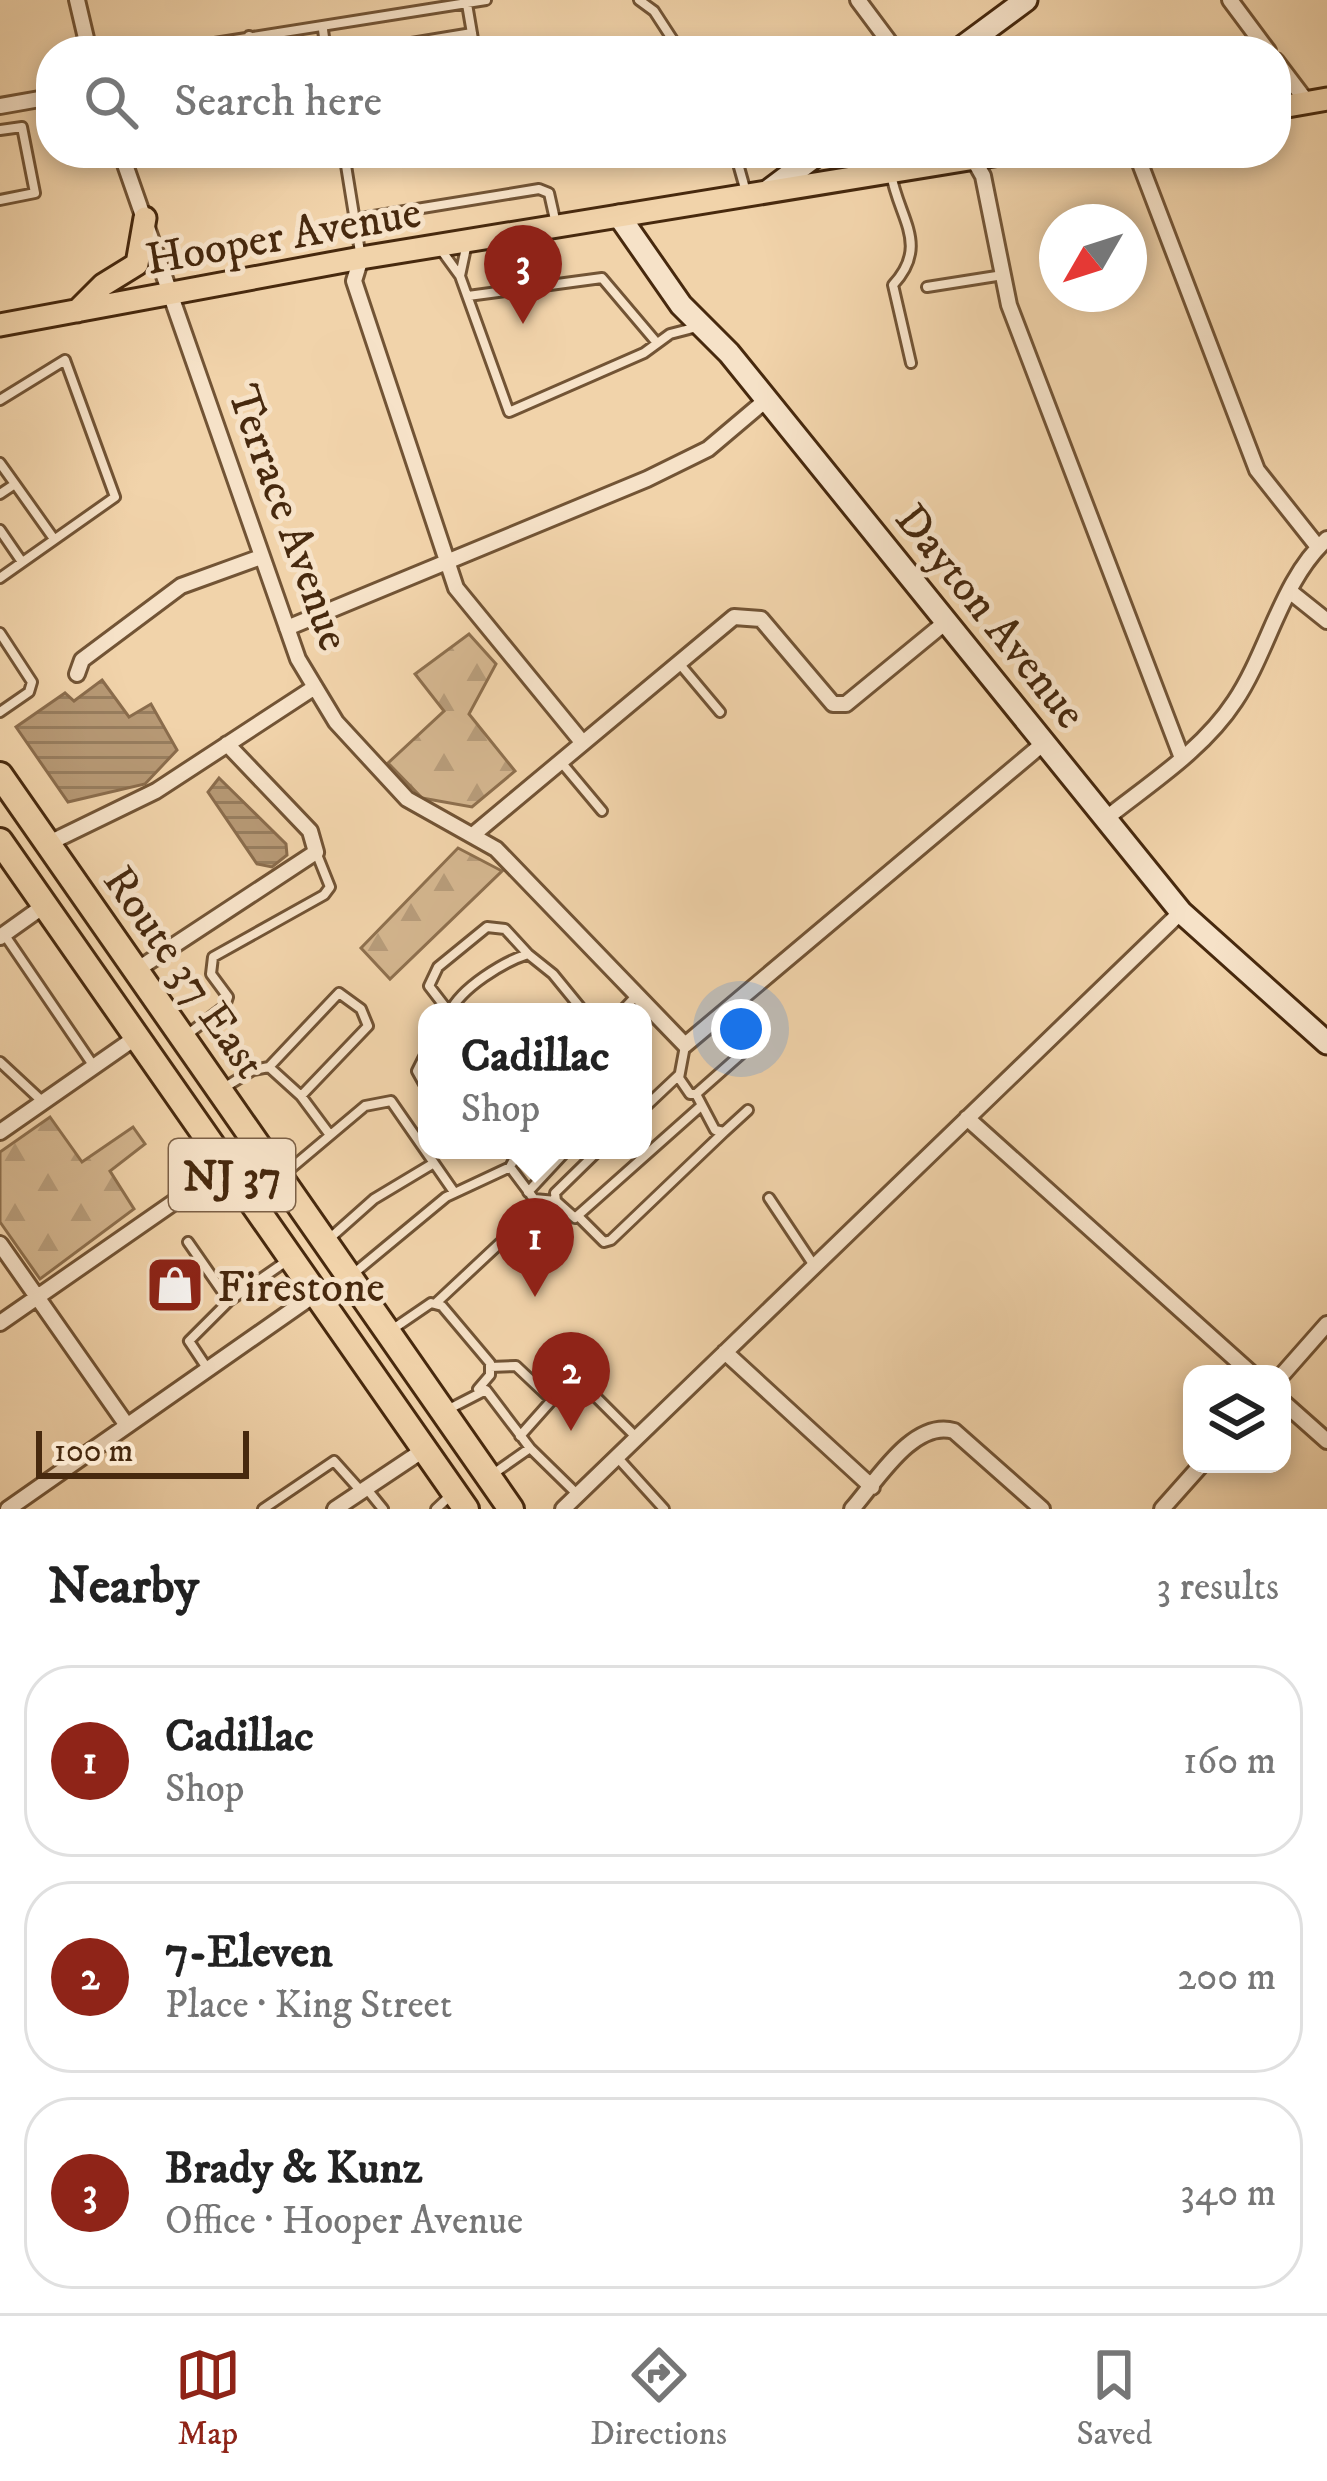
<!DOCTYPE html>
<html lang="en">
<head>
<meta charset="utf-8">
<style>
  body { margin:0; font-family:"IM FELL DW Pica",serif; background:#f6f6f6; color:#222 }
  .controls { position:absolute; right:36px; bottom:36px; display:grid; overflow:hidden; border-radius:24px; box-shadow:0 6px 18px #0003 }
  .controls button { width:108px; height:108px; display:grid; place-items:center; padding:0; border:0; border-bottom:3px solid #e0e0e0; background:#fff; color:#222; font:60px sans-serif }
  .compass { position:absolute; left:1039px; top:204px; width:108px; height:108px; border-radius:50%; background:#fff; box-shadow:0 6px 18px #0003; rotate:231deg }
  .scale { position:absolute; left:36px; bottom:30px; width:213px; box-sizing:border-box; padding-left:12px; border:6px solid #47290e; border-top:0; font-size:33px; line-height:42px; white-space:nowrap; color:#47290e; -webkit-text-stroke:9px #f6e2c8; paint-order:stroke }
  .you { position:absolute; left:741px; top:1029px; width:42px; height:42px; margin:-30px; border:9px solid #fff; border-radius:50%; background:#1a73e8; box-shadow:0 0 0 18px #1a73e833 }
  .badge { display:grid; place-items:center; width:78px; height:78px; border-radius:50%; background:#8f2418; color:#fff; font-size:39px; font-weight:700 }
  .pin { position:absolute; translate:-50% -99px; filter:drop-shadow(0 3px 6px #0008) }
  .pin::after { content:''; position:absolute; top:63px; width:42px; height:36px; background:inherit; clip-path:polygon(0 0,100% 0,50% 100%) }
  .popup { position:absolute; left:418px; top:1003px; width:234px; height:156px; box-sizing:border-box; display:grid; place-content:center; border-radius:24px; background:#fff; filter:drop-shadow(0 3px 9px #0005); font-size:39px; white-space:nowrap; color:#767676 }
  .popup b { font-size:45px; color:#222 }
  .popup::after { content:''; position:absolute; left:50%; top:100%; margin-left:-24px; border:24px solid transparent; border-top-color:#fff }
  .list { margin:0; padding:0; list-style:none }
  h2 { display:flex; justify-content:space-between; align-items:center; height:156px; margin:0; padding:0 48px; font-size:51px }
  h2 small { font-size:39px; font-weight:400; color:#767676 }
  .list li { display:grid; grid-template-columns:78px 1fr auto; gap:36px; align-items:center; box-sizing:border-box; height:192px; margin:0 24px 24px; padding:0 24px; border:3px solid #e0e0e0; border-radius:48px }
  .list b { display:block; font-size:45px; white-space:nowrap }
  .list p { margin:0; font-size:39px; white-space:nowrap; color:#767676 }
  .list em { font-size:39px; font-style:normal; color:#767676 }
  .icon { flex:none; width:66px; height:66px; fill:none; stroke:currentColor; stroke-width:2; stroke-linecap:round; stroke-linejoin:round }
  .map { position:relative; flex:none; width:1327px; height:1509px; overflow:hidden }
  .search { position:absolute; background:#fff; box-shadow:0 6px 18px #0003; left:36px; right:36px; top:36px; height:132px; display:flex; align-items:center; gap:30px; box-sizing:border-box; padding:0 42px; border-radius:48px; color:#767676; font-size:45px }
  .sheet { height:804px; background:#fff }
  nav { display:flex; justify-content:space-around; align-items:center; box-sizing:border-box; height:168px; border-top:3px solid #e0e0e0; background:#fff; font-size:33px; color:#767676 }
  nav a { display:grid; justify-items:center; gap:6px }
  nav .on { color:#8f2418 }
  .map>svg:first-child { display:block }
  .forest { fill:url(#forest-firs); stroke:#8e704e; stroke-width:3 }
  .water { fill:url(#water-rules); stroke:#8a6c4c; stroke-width:3 }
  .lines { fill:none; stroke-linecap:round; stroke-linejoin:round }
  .lane-casing { stroke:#725435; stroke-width:14 }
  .street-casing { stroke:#725435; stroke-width:20 }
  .secondary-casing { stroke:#47290e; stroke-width:27 }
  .primary-casing { stroke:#47290e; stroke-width:27 }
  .highway-casing { stroke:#47290e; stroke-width:30 }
  .lane { stroke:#f6e2c8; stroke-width:8 }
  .street { stroke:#f6e2c8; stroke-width:14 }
  .secondary { stroke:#f6e2c8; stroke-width:21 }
  .primary { stroke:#f1d3aa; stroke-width:21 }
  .highway { stroke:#f1d3aa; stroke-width:24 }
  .labels { text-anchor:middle; stroke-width:10; stroke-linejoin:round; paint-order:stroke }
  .shield { fill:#f6e2c8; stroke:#7c6046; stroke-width:3 }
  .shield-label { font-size:42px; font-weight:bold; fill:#47290e }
  .street-label { font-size:45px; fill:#47290e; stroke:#f6e2c8 }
  .poi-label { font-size:45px; fill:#47290e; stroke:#f6e2c8; text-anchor:start }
</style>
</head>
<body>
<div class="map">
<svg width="1327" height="1509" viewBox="0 0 1327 1509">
  <defs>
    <pattern id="forest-firs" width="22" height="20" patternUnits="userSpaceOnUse" patternTransform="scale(3)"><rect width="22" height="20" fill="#d4b68f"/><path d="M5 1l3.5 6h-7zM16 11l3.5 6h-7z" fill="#b79c7a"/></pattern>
    <pattern id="water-rules" width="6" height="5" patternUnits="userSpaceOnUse" patternTransform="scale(3)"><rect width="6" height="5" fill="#b79975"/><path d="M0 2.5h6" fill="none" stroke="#977d5e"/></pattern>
  </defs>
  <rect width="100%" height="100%" fill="#f1d3aa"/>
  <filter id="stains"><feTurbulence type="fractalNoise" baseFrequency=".00167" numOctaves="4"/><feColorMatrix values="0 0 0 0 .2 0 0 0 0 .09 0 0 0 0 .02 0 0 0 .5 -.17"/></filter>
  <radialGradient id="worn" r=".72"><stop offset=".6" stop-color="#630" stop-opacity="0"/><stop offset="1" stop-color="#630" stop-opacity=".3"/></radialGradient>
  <path class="forest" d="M469,634l27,30 -27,50 46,57 -43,36 -50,-9 -34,-35 56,-52 -29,-37z
    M458,848l44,23 -112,108 -29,-31z
    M50,1117l32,45 51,-35 12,17 -35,27 24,38 -94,70 -40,-57v-70z"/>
  <path class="water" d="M102,680l27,37 22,-13 26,46 -32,34 -77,18 -52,-75 49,-34 9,8z
    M219,778l67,66 1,11 -15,12 -15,-3 -49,-72z"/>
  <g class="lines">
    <g class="lane-casing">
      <path id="lane" d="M639,0l15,11 26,40
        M467,4l8,47
        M323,30l3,21
        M249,36l2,15
        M164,51l322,-51
        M363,51l109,-18
        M0,130l22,-3 13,66 -35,7
        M172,153l2,4
        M344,153l16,99
        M735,153l11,39
        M891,174c8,45 39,71 2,111l18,78
        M355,219l184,-30 10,4 7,31
        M439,247l21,29 7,-33
        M460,276l49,136 135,-59 26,-19 27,-7
        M927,287l76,-12
        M468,296l134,-18 55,65
        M0,400l65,-40 50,137 -115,81
        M0,463l15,21 -15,10
        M15,484l39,55
        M0,530l22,32
        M0,633l32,49 -3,10 -29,20
        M678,662l42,50
        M561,762l41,49
        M4,934l89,131
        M449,1012l-20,-26 9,-19 49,-40 18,2 23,25
        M450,1012c11,-24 53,-50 78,-58l25,20 31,38
        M621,1012l15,-16
        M188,1034l37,-28 3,-9 -17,-23 2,-17 111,-62 6,-8 -14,-35
        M685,1046l-6,32 11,16h6l61,-54
        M427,1051l-10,20 10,18
        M0,1062l43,40
        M222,1089l31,-19 16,-3
        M696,1094l19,36 9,2 24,-22
        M301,1096l-32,-29 70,-74 22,16 7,17 -67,70 29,39
        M643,1109l36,-34
        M519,1150l-9,17 24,32 22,2
        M599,1150l-44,43 1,8 19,17 126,-112
        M283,1175l82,-69 26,-5 63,91
        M528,1192l39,-42
        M769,1198l44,66
        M580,1218l24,24 7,-2 113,-108
        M329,1239l45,-40 60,-36
        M188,1242l41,59 59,-41
        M353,1274l93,-77 64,-30
        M436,1303l108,-101
        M390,1331l41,-28 11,3 48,57v12l-12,14
        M490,1367l26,-1 36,34 -32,36
        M207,1368l-18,-27 40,-40
        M552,1400l15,-12 18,-2 51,51
        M447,1410l39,-20 44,58
        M617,1457l47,52
        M493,1474l37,-26 47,46
        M366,1488l17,21
        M263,1509l71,-48 26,29
        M436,1509l17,-16"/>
    </g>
    <g class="street-casing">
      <path id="street" d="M77,0l12,51
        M858,0l38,51
        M1230,0l38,51
        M1276,61l31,41
        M0,106l51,-9
        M121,153l177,506 38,63 71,77 89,50 189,196 360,-303
        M970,153l13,23 26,129 173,453
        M1136,153l121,317 61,77
        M361,258l-7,23 102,307 126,154
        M1292,593l35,28
        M287,628l360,-149 61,-30 58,-49
        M77,674l5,-14 99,-74 80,-29
        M1104,820c45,-36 99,-70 131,-119 33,-49 47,-122 92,-162
        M474,834l260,-217 27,2 72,85h13l101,-83
        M47,844l109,-53 159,-104
        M0,937l45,-32
        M135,971l181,-119 -6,-21 -83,-87
        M967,1118l285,256
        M0,1132l135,-94
        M0,1244l126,180
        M0,1323l226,-157
        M725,1352l147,135
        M1282,1375l45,-51
        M1282,1401l45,40
        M8,1509l306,-214
        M335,1509l87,-58
        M563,1509l618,-597
        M852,1509c24,-27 61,-90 102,-78l88,78
        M1162,1509l40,-45"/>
    </g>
    <g class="secondary-casing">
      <path id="secondary" d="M957,51l69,-51
        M771,189l48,-36
        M619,216l62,89 48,48 452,559 146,131"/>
    </g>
    <g class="primary-casing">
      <path id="primary" d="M1276,108l51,-9
        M77,311l26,-26 34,-21 8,-46
        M0,325l361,-67 645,-105"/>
    </g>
    <g class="highway-casing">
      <path id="highway" d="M0,775l511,734
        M0,841l466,668"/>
    </g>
    <use href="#lane" class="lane"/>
    <use href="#street" class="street"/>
    <use href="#secondary" class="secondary"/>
    <use href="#primary" class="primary"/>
    <use href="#highway" class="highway"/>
  </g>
  <defs>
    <g id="shop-square" transform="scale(3)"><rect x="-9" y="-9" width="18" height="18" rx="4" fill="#8f2418" stroke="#f6e2c8"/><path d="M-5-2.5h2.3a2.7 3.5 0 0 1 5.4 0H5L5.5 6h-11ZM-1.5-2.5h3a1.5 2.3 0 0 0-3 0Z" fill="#fff"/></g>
  </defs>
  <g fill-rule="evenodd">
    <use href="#shop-square" x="175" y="1285"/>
  </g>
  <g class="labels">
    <rect class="shield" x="169" y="1139" width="126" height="72" rx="9"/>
    <g class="shield-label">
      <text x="232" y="1190">NJ 37</text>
    </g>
    <g class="street-label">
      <text transform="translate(283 234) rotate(-10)" y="16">Hooper Avenue</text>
      <text transform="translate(290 517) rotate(70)" y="16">Terrace Avenue</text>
      <text transform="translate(992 615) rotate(51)" y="16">Dayton Avenue</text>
      <text transform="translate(186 971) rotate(55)" y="16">Route 37 East</text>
    </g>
    <g class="poi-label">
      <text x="217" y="1301">Firestone</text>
    </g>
  </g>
  <rect width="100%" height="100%" filter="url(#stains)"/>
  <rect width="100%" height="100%" fill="url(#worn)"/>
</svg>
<div class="controls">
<button><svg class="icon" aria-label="layers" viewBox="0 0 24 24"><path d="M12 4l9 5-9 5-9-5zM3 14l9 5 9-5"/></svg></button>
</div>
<svg class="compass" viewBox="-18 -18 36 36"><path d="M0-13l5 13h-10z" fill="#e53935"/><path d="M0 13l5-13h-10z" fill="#767676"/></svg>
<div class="scale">100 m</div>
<div class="you"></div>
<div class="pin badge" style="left:535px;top:1297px">1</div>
<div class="popup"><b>Cadillac</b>Shop</div>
<div class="pin badge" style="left:571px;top:1431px">2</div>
<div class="pin badge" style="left:523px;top:324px">3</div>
<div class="search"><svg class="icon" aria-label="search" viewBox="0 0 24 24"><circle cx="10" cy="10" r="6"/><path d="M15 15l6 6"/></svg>Search here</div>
</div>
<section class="sheet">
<h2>Nearby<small>3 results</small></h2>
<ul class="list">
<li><span class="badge">1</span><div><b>Cadillac</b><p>Shop</p></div><em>160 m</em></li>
<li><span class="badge">2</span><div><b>7-Eleven</b><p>Place · King Street</p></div><em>200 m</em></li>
<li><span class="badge">3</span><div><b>Brady &amp; Kunz</b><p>Office · Hooper Avenue</p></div><em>340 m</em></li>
</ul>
</section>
<nav>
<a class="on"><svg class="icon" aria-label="map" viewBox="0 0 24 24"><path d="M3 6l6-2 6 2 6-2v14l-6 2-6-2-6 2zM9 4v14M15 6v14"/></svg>Map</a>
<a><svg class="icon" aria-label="directions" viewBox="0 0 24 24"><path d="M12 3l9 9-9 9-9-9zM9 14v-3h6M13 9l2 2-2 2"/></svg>Directions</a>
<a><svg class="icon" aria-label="saved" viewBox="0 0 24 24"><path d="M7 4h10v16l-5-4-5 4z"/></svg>Saved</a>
</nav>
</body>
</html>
